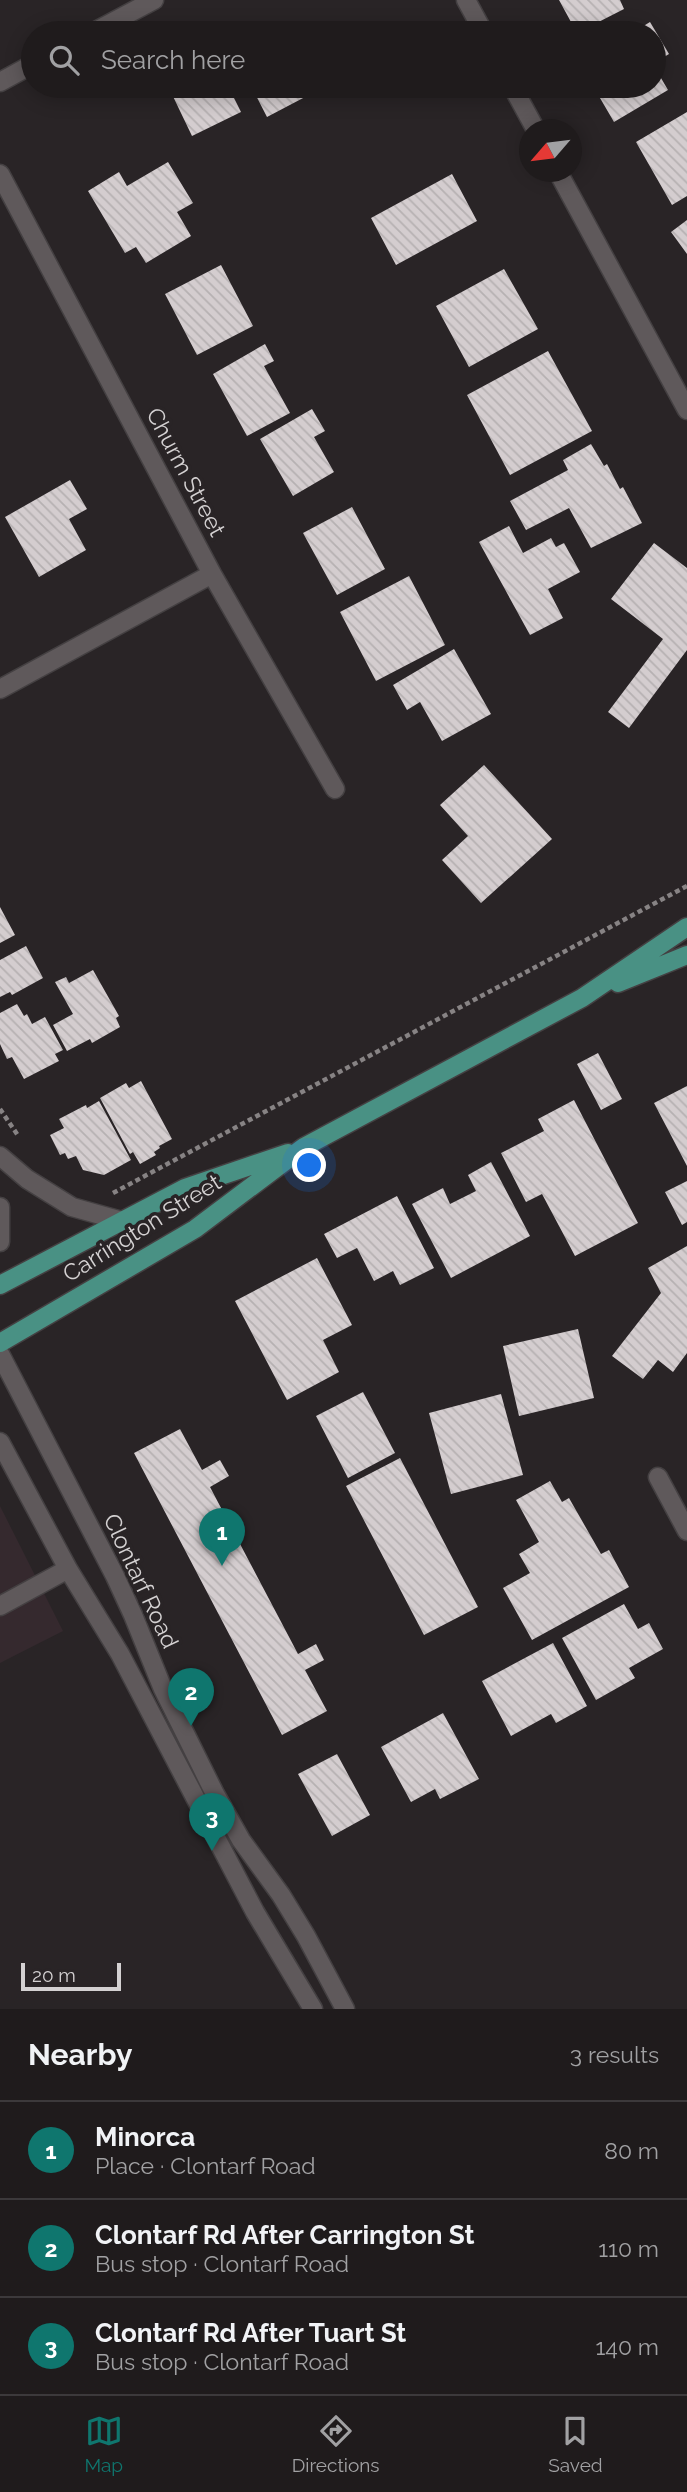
<!DOCTYPE html>
<html lang="en">
<head>
<meta charset="utf-8">
<style>
  body { margin:0; font-family:Raleway,sans-serif; background:#2c2829; color:#f1f3f6 }
  .compass { position:absolute; left:519px; top:119px; width:63px; height:63px; border-radius:50%; background:#1f1b1c; box-shadow:0 4px 18px #0003; rotate:242deg }
  .scale { position:absolute; left:21px; bottom:18px; width:100px; box-sizing:border-box; padding-left:7px; border:4px solid #d4d1d2; border-top:0; font-size:19px; line-height:24px; white-space:nowrap; color:#d4d1d2; -webkit-text-stroke:5px #292426; paint-order:stroke }
  .you { position:absolute; left:310px; top:1166px; width:24px; height:24px; margin:-18px; border:5px solid #fff; border-radius:50%; background:#1a73e8; box-shadow:0 0 0 10px #1a73e833 }
  .badge { display:grid; place-items:center; width:46px; height:46px; border-radius:50%; background:#0f766e; color:#fff; font-size:23px; font-weight:700 }
  .pin { position:absolute; translate:-50% -58px; filter:drop-shadow(0 2px 4px #0008) }
  .pin::after { content:''; position:absolute; top:37px; width:24px; height:21px; background:inherit; clip-path:polygon(0 0,100% 0,50% 100%) }
  .list { margin:0; padding:0; list-style:none }
  h2 { display:flex; justify-content:space-between; align-items:center; height:91px; margin:0; padding:0 28px; font-size:30px }
  h2 small { font-size:23px; font-weight:400; color:#a1a1a3 }
  .list li { display:grid; grid-template-columns:46px 1fr auto; gap:21px; align-items:center; box-sizing:border-box; height:98px; padding:0 28px; border-top:2px solid #3c393b }
  .list b { display:block; font-size:26px; white-space:nowrap }
  .list p { margin:0; font-size:23px; white-space:nowrap; color:#a1a1a3 }
  .list em { font-size:23px; font-style:normal; color:#a1a1a3 }
  .icon { flex:none; width:38px; height:38px; fill:none; stroke:currentColor; stroke-width:2; stroke-linecap:round; stroke-linejoin:round }
  .map { position:relative; flex:none; width:687px; height:2009px; overflow:hidden }
  .search { position:absolute; background:#1f1b1c; box-shadow:0 4px 18px #0003; left:21px; right:21px; top:21px; height:77px; display:flex; align-items:center; gap:18px; box-sizing:border-box; padding:0 24px; border-radius:38px; color:#a1a1a3; font-size:26px }
  .sheet { height:385px; background:#1f1b1c }
  nav { display:flex; justify-content:space-around; align-items:center; box-sizing:border-box; height:98px; border-top:2px solid #3c393b; background:#1f1b1c; font-size:19px; color:#a1a1a3 }
  nav a { display:grid; justify-items:center; gap:4px }
  nav .on { color:#0f766e }
  .map>svg:first-child { display:block }
  .built { fill:#35292e }
  .building { fill:url(#building-back-hatch) }
  .lines { fill:none; stroke-linecap:round; stroke-linejoin:round }
  .minor-casing { stroke:#444042; stroke-width:21 }
  .major-casing { stroke:#444042; stroke-width:21 }
  .path { stroke:#878384; stroke-width:4.5; stroke-dasharray:5 3.5; stroke-linecap:butt }
  .minor { stroke:#5f595b; stroke-width:18 }
  .major { stroke:#499184; stroke-width:18 }
  .labels { text-anchor:middle; stroke-width:7; stroke-linejoin:round; paint-order:stroke }
  .street-label { font-size:23px; fill:#d4d1d2; stroke:#292426 }
</style>
</head>
<body>
<div class="map">
<svg width="687" height="2009" viewBox="0 0 687 2009">
  <defs>
    <pattern id="building-back-hatch" width="6" height="6" patternUnits="userSpaceOnUse" patternTransform="scale(1.75)"><rect width="6" height="6" fill="#d4cdcf"/><path d="M-1 5l2 2M0 0l6 6M5-1l2 2" fill="none" stroke="#b6b1b2"/></pattern>
  </defs>
  <rect width="100%" height="100%" fill="#292426"/>
  <path class="built" d="M0,1506l63,125 -63,32z"/>
  <path class="building" d="M559,0h61l4,9 -47,24z
    M650,22l19,32 -15,9v-30h-22z
    M306,23l5,10h-24z
    M654,66l14,24 -54,32 -21,-36h61z
    M168,86h60l13,26 -49,24z
    M251,86h75l-59,31z
    M687,112v84l-15,9 -36,-63z
    M168,162l25,41 -16,9 14,24 -45,27 -10,-16 -11,6 -37,-62 31,-19 8,14z
    M452,174l25,47 -81,44 -25,-47z
    M687,220v34l-16,-22z
    M221,265l32,61 -56,29 -32,-61z
    M504,269l34,60 -69,38 -33,-61z
    M265,344l9,17 -10,5 26,47 -43,23 -34,-62z
    M548,351l44,80 -82,44 -43,-80z
    M312,409l13,22 -11,6 20,35 -41,24 -33,-57z
    M591,444l13,22 3,-2 13,25 3,-2 19,36 -51,25 -22,-40 -43,22 -16,-29 58,-31 -5,-10z
    M70,480l17,29 -18,10 17,31 -47,27 -34,-60z
    M352,507l33,62 -48,26 -34,-62z
    M509,526l14,27 28,-15 5,9 8,-4 16,29 -32,17 15,29 -33,17 -51,-93z
    M654,543l33,25v82l-58,78 -21,-16 55,-73 -52,-40z
    M409,576l36,69 -69,36 -36,-69z
    M454,649l37,65 -49,27 -22,-39 -13,8 -14,-25z
    M484,765l68,74 -71,64 -39,-43 26,-24 -28,-31z
    M0,907l15,28 -15,8z
    M26,946l17,32 -31,17 -2,-3 -10,5v-37z
    M93,970l26,46 -3,2 4,9 -28,16 -2,-4 -23,12 -14,-26 20,-11 -18,-32 11,-5 3,6z
    M17,1004l7,12 3,-2 5,10 13,-7 18,33 -8,4 4,7 -35,18 -12,-22 -5,2 -7,-15v-31z
    M598,1053l24,46 -21,11 -24,-46z
    M141,1081l31,58 -13,7 1,2 -6,4 2,3 -16,9 -7,-12 -3,2 -30,-56 26,-15 3,5z
    M687,1086v80l-33,-63z
    M574,1100l64,123 -63,33 -33,-62 -16,8 -25,-49 43,-22 -6,-12z
    M99,1101l32,59 -27,15 -21,-5 -7,-14 -8,3 -3,-6 -5,2 -10,-20 14,-7 -5,-9 27,-14 1,3z
    M491,1162l39,74 -79,42 -39,-74 31,-16 7,16 26,-13 -8,-16z
    M687,1181v41l-5,3 -17,-33z
    M397,1196l37,72 -34,17 -7,-14 -19,10 -17,-33 -20,10 -13,-24z
    M687,1246v107l-14,19 -15,-12 -15,19 -31,-23 49,-63 -13,-25z
    M317,1258l35,67 -29,15 16,32 -52,28 -52,-99z
    M578,1329l16,69 -75,18 -16,-70z
    M363,1392l32,61 -47,25 -32,-62z
    M501,1394l22,81 -72,19 -22,-81z
    M180,1429l22,41 18,-10 9,16 -19,11 88,167 18,-10 8,16 -19,10 22,41 -45,24 -148,-282z
    M400,1458l78,149 -54,28 -78,-149z
    M550,1481l12,21 7,-4 32,56 8,-4 20,37 -97,53 -29,-52 27,-15 -11,-19 20,-12 -23,-42z
    M624,1604l14,25 11,-6 14,26 -34,19 6,10 -39,22 -34,-62z
    M553,1643l34,63 -31,17 -5,-9 -40,22 -29,-55z
    M443,1713l36,66 -39,20 -5,-10 -24,13 -30,-55z
    M337,1754l33,61 -38,21 -34,-62z"/>
  <g class="lines">
    <g class="minor-casing">
      <path id="minor" d="M466,0l18,33
        M92,33l62,-33
        M0,82l33,-18
        M512,86l24,44
        M558,172l129,238
        M0,174l212,400 123,215
        M0,689l212,-115
        M0,1156l27,23 45,28 50,14
        M0,1207v35
        M0,1354l115,222 18,39 30,74 52,105 26,46 40,55 25,41 39,73
        M0,1442l68,127 52,85 135,258 58,97
        M658,1477l29,54
        M0,1606l68,-37"/>
    </g>
    <g class="major-casing">
      <path id="major" d="M618,983l69,-28
        M0,1285l185,-97 103,-35
        M0,1343l195,-114 109,-82 278,-149 105,-71"/>
    </g>
    <path class="path" d="M0,1109l19,28
      M113,1193l574,-307"/>
    <use href="#minor" class="minor"/>
    <use href="#major" class="major"/>
  </g>
  <g class="labels">
    <g class="street-label">
      <text transform="translate(186 472) rotate(62)" y="8">Churm Street</text>
      <text transform="translate(142 1228) rotate(-32)" y="8">Carrington Street</text>
      <text transform="translate(141 1581) rotate(65)" y="8">Clontarf Road</text>
    </g>
  </g>
</svg>
<svg class="compass" viewBox="-18 -18 36 36"><path d="M0-13l5 13h-10z" fill="#e53935"/><path d="M0 13l5-13h-10z" fill="#a1a1a3"/></svg>
<div class="scale">20 m</div>
<div class="you"></div>
<div class="pin badge" style="left:222px;top:1566px">1</div>
<div class="pin badge" style="left:191px;top:1726px">2</div>
<div class="pin badge" style="left:212px;top:1851px">3</div>
<div class="search"><svg class="icon" aria-label="search" viewBox="0 0 24 24"><circle cx="10" cy="10" r="6"/><path d="M15 15l6 6"/></svg>Search here</div>
</div>
<section class="sheet">
<h2>Nearby<small>3 results</small></h2>
<ul class="list">
<li><span class="badge">1</span><div><b>Minorca</b><p>Place · Clontarf Road</p></div><em>80 m</em></li>
<li><span class="badge">2</span><div><b>Clontarf Rd After Carrington St</b><p>Bus stop · Clontarf Road</p></div><em>110 m</em></li>
<li><span class="badge">3</span><div><b>Clontarf Rd After Tuart St</b><p>Bus stop · Clontarf Road</p></div><em>140 m</em></li>
</ul>
</section>
<nav>
<a class="on"><svg class="icon" aria-label="map" viewBox="0 0 24 24"><path d="M3 6l6-2 6 2 6-2v14l-6 2-6-2-6 2zM9 4v14M15 6v14"/></svg>Map</a>
<a><svg class="icon" aria-label="directions" viewBox="0 0 24 24"><path d="M12 3l9 9-9 9-9-9zM9 14v-3h6M13 9l2 2-2 2"/></svg>Directions</a>
<a><svg class="icon" aria-label="saved" viewBox="0 0 24 24"><path d="M7 4h10v16l-5-4-5 4z"/></svg>Saved</a>
</nav>
</body>
</html>
